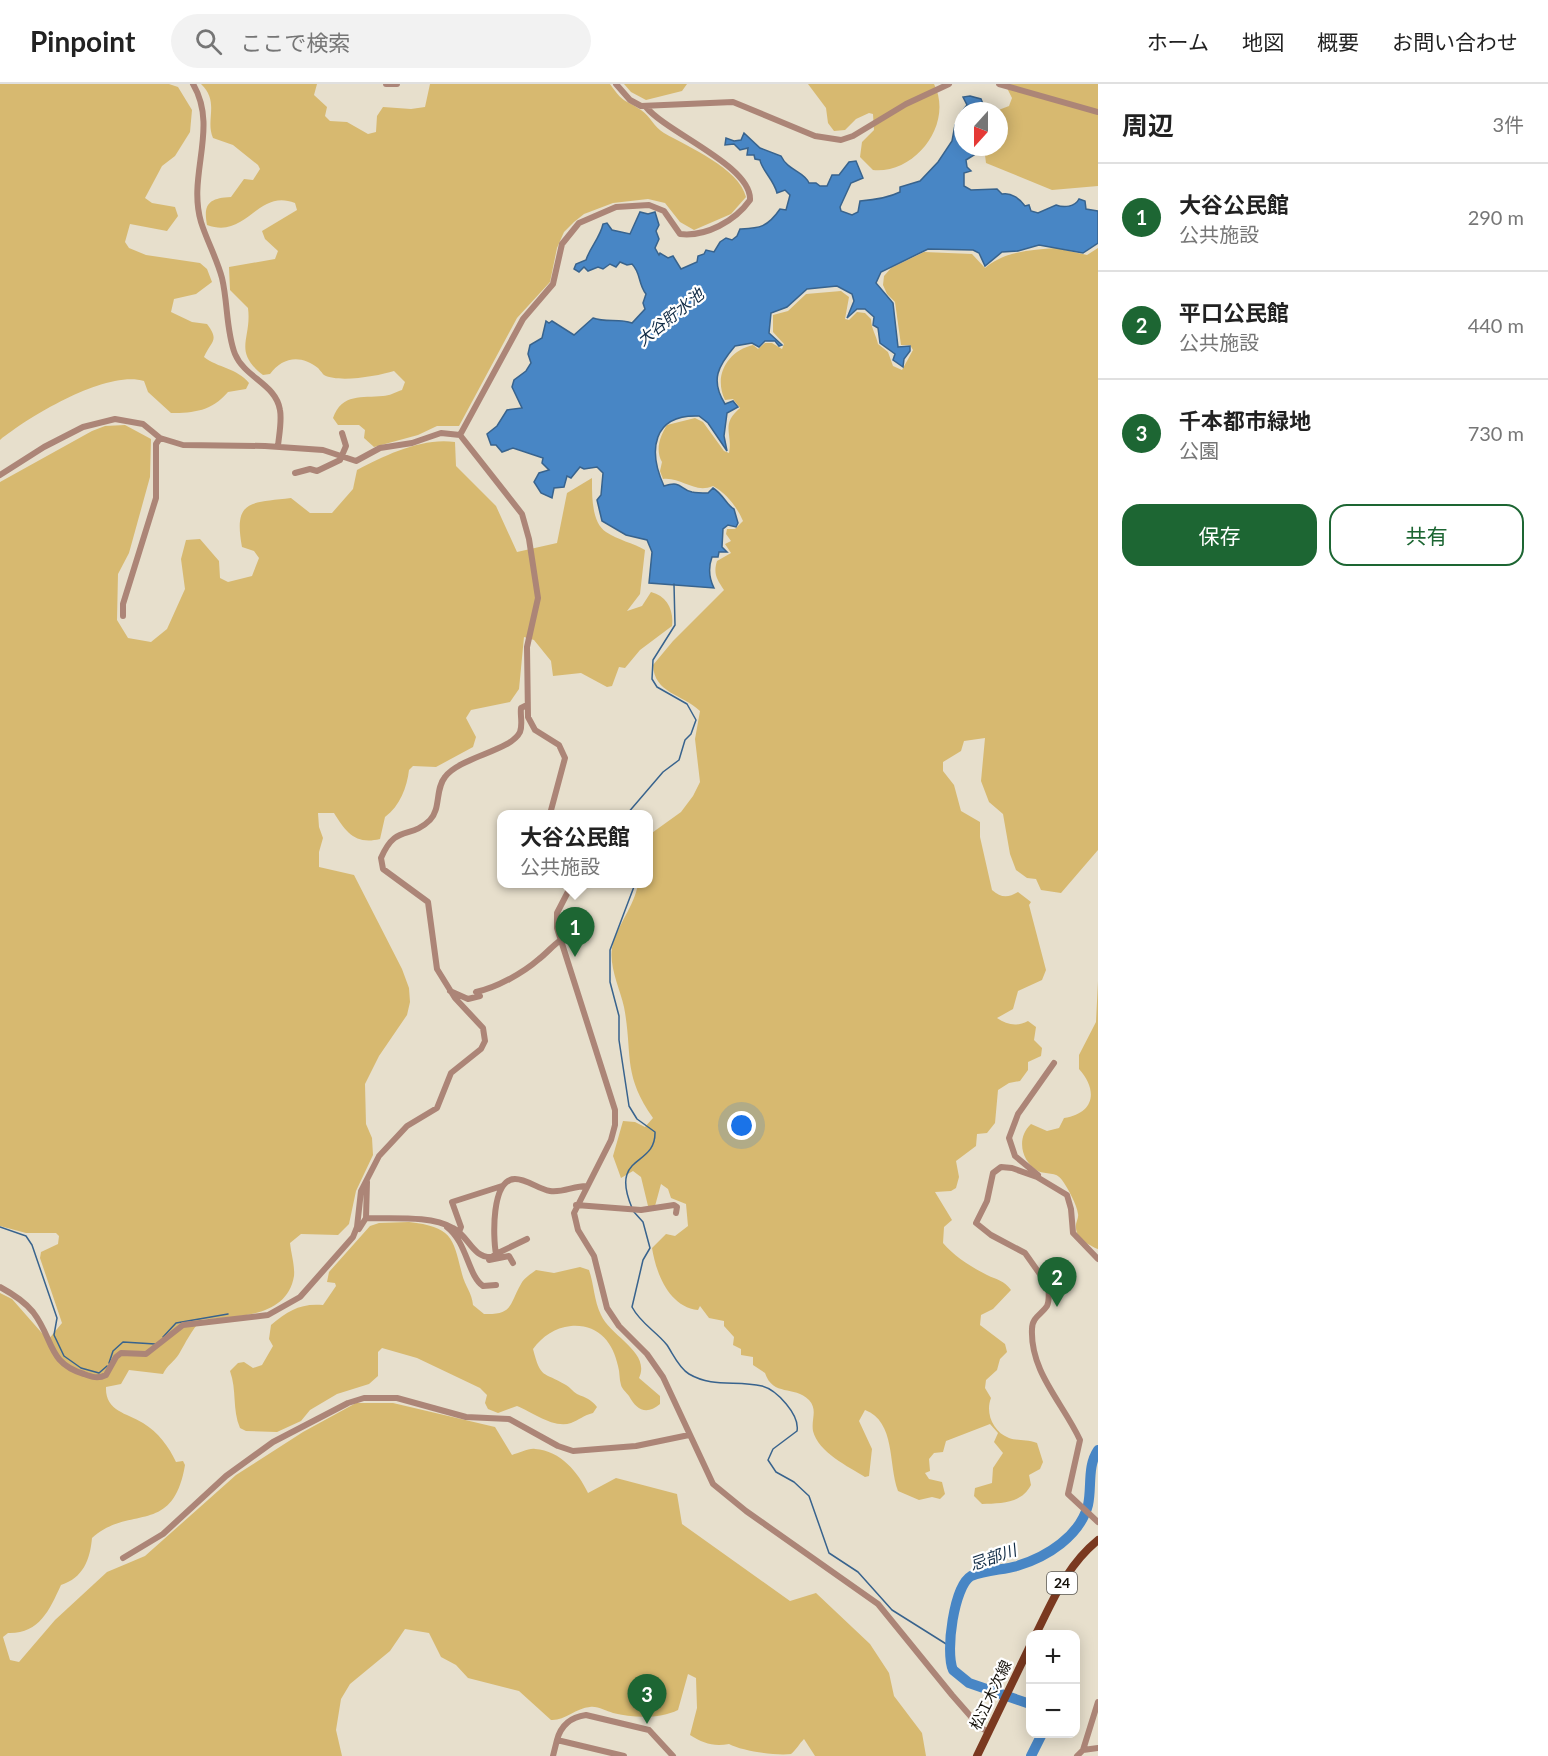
<!DOCTYPE html>
<html lang="ja">
<head>
<meta charset="utf-8">
<style>
  body { margin:0; font-family:Lato,"Noto Sans JP",sans-serif; background:#f2f2f2; color:#222 }
  .controls { position:absolute; right:18px; bottom:18px; display:grid; overflow:hidden; border-radius:12px; box-shadow:0 3px 15px #0003 }
  .controls button { width:54px; height:54px; display:grid; place-items:center; padding:0; border:0; border-bottom:2px solid #e0e0e0; background:#fff; color:#222; font:30px sans-serif }
  .compass { position:absolute; left:954px; top:18px; width:54px; height:54px; border-radius:50%; background:#fff; box-shadow:0 3px 15px #0003; rotate:201deg }
  .you { position:absolute; left:742px; top:1042px; width:21px; height:21px; margin:-15px; border:4px solid #fff; border-radius:50%; background:#1a73e8; box-shadow:0 0 0 9px #1a73e833 }
  .badge { display:grid; place-items:center; width:39px; height:39px; border-radius:50%; background:#1d6633; color:#fff; font-size:20px; font-weight:700 }
  .pin { position:absolute; translate:-50% -50px; filter:drop-shadow(0 2px 3px #0008) }
  .pin::after { content:''; position:absolute; top:32px; width:21px; height:18px; background:inherit; clip-path:polygon(0 0,100% 0,50% 100%) }
  .popup { position:absolute; left:497px; top:726px; width:156px; height:78px; box-sizing:border-box; display:grid; place-content:center; border-radius:12px; background:#fff; filter:drop-shadow(0 2px 4px #0005); font-size:20px; white-space:nowrap; color:#767676 }
  .popup b { font-size:22px; color:#222 }
  .popup::after { content:''; position:absolute; left:50%; top:100%; margin-left:-12px; border:12px solid transparent; border-top-color:#fff }
  .list { margin:0; padding:0; list-style:none }
  h2 { display:flex; justify-content:space-between; align-items:center; height:78px; margin:0; padding:0 24px; font-size:26px }
  h2 small { font-size:20px; font-weight:400; color:#767676 }
  .list li { display:grid; grid-template-columns:39px 1fr auto; gap:18px; align-items:center; box-sizing:border-box; height:108px; padding:0 24px; border-top:2px solid #e0e0e0 }
  .list b { display:block; font-size:22px; white-space:nowrap }
  .list p { margin:0; font-size:20px; white-space:nowrap; color:#767676 }
  .list em { font-size:20px; font-style:normal; color:#767676 }
  .actions { display:flex; gap:12px; padding:18px 24px }
  .actions a { flex:1; padding:14px 0; border:2px solid #1d6633; border-radius:18px; text-align:center; font-size:21px; color:#1d6633 }
  .actions .main { background:#1d6633; color:#fff }
  .icon { flex:none; width:33px; height:33px; fill:none; stroke:currentColor; stroke-width:2; stroke-linecap:round; stroke-linejoin:round }
  .map { position:relative; flex:none; width:1098px; height:1672px; overflow:hidden }
  header { display:flex; align-items:center; gap:36px; box-sizing:border-box; height:84px; padding:0 30px; background:#fff; border-bottom:2px solid #e0e0e0 }
  header strong { font-size:28px }
  nav { display:flex; gap:33px; margin-inline-start:auto; font-size:21px }
  .search { width:420px; height:54px; background:#f2f2f2; display:flex; align-items:center; gap:15px; box-sizing:border-box; padding:0 21px; border-radius:33px; color:#767676; font-size:22px }
  main { display:flex }
  aside { flex:1; background:#fff }
  .map>svg:first-child { display:block }
  .green { fill:#d7b970 }
  .water { fill:#4886c5; stroke:#38638d; stroke-width:1.5 }
  .lines { fill:none; stroke-linecap:round; stroke-linejoin:round }
  .stream { stroke:#38638d; stroke-width:1.5 }
  .river { stroke:#4886c5; stroke-width:10 }
  .minor { stroke:#ac8577; stroke-width:6 }
  .major { stroke:#7a3920; stroke-width:8 }
  .labels { text-anchor:middle; stroke-width:4.5; stroke-linejoin:round; paint-order:stroke }
  .shield { fill:#fff; stroke:#5a5853; stroke-width:1.5 }
  .shield-label { font-size:14px; font-weight:bold; fill:#131009 }
  .street-label { font-size:15px; fill:#131009; stroke:#fff }
  .water-label { font-size:16px; font-style:italic; fill:#102b45; stroke:#fff }
</style>
</head>
<body>
<header>
<strong>Pinpoint</strong>
<div class="search"><svg class="icon" aria-label="search" viewBox="0 0 24 24"><circle cx="10" cy="10" r="6"/><path d="M15 15l6 6"/></svg>ここで検索</div>
<nav><a>ホーム</a><a>地図</a><a>概要</a><a>お問い合わせ</a></nav>
</header>
<main>
<div class="map">
<svg width="1098" height="1672" viewBox="0 0 1098 1672">
  <rect width="100%" height="100%" fill="#e7dfcc"/>
  <path class="green" d="M0,0h169l9,3 14,23 -2,22 -15,24 -13,10 -17,32 7,5 23,4 3,9 -11,15 -37,-7 -5,18 4,6 17,7 54,8 7,6 5,13 -16,12 -22,5 -3,13 21,10 15,2c13,17 4,17 -3,33 14,11 33,11 45,26l-3,6 -18,3c-16,19 -34,21 -57,21l-23,-21 -4,-11c-38,-11 -114,35 -144,59z
    M201,0h116l-3,11 13,12 -2,9 5,5 17,1 21,12 8,-2 1,-16 6,-9 28,2 14,-2 5,-23h180c14,20 13,14 31,26 9,6 13,17 23,23 24,14 75,35 82,64l-15,17 -37,16 -14,-8 -15,-19 -17,-4 -35,4 -29,11 -10,8 -10,10 -7,16 -7,34 -33,36 -58,108h-22l-19,9 -44,12 -10,-9 1,-8 -6,-5h-21l-5,-7c9,-25 29,-20 50,-22 6,0 13,-4 19,-6l3,-8 -11,-11c-16,5 -55,12 -70,4 -1,-1 -5,-6 -6,-7 -17,-14 -36,-11 -48,6l-7,1c-31,-24 -11,-36 -15,-67l-18,-18 -1,-23 46,-8 3,-8 -13,-12 -3,-8 35,-21 -2,-7c-38,-15 -48,37 -88,22 -4,-21 2,-27 24,-28l13,-18 9,1 7,-11 -2,-4 -25,-20 -20,-7c-8,-18 7,-36 -12,-54z
    M624,0h63l-5,7 -36,9 -15,-8z
    M808,0h126c20,39 -18,90 -61,86l-13,-13 2,-15 12,-12 -1,-16 -4,-1 -13,6 -11,11 -11,1 -6,-8 -2,-15z
    M1005,0h93v102l-46,4 -66,-27 -2,-16h15v-36h-3l13,-5 3,-8z
    M1056,164l31,7 11,-7v602l-37,43 -20,-3 -5,-11 -9,-1 -11,-8 -6,-16 -7,-40 -14,-12 -8,-21 4,-43 -21,3 -3,10 -18,11v9l11,14 7,26 19,11v15l12,53c9,8 16,8 26,2l13,10 -2,3 17,65 -4,10 -24,11 -5,18 -16,9c10,7 20,9 31,3l8,6 -2,13 8,8 -1,8 -13,6v8l-8,11 -11,2 -11,7 -3,33 -8,10 -10,1 -1,12 -20,15 3,16 -3,11 -5,3 -16,1 17,28 -8,7 -1,16c11,13 28,24 44,32 10,5 17,5 24,15l-18,19 -12,6 -1,10 25,19 2,8 -7,7 -3,11 -11,10 -1,8 6,10c-6,15 2,34 18,40 8,3 17,1 28,5l6,19 -3,7 -11,6 2,10c-10,19 -30,18 -49,19l-8,-8 1,-8 17,-5 1,-15 10,-15 -9,-11 4,-9 -8,-9 -44,17 -3,11 -9,1 -5,6 1,12 -5,2 4,6 13,3 3,12 -5,5 -8,-2 -13,3 -21,-9c-10,-27 -2,-69 -33,-81l-6,11 13,28 -3,27 -4,1c-16,-10 -47,-25 -52,-46 -2,-12 5,-21 -4,-31 -15,-15 -36,-3 -44,-27l-12,-8v-8l-12,-2v-6l-8,-4 1,-8 -10,-11v-5l-15,-3 -9,-12 -2,4c-29,-3 -42,-37 -46,-62l14,-14 9,2 13,-10 -2,-22 -15,-6 -3,-9 -7,-5 -6,22h-7l-7,-29 -8,-6 -12,7 -8,-22 10,-35 12,1 10,5 8,-9c-31,-44 -20,-64 -29,-111 -4,-18 -15,-40 -12,-59 5,-23 22,-41 26,-64h10l1,-49 32,-23 12,-16 7,-14 -5,-43 5,-28c-18,-17 -46,-18 -47,-46l20,-24 51,-51c-7,-11 -11,-16 -7,-29l14,-8 -6,-9 6,-3 -5,-7 1,-5h8l8,-8c-6,-14 -16,-27 -30,-35 -19,8 -31,-9 -50,-7l-3,-8 2,-9c-7,-12 -2,-26 5,-37l28,-7 8,4 21,29 5,2c4,-20 -9,-28 11,-45l-7,-9 -8,1c-12,-25 3,-49 28,-55l5,4 7,-6h7l10,6 2,-5 -11,-12v-17l15,-4 18,-17 35,-3 8,6 -4,22 4,1 8,-8 8,1 6,6c0,9 5,16 7,25l10,8 5,14 9,4 11,-20 -3,-5h-9l-6,-43 -8,-8 -4,-9 1,-9 7,-8 33,-16 48,2 13,14c20,-17 46,-18 71,-20z
    M125,341l26,14 -1,38 -21,76 -11,21 -1,46 11,18 23,4 16,-13 18,-40 -4,-30 5,-19 14,-1 19,22 1,17 8,4 24,-6 7,-18 -5,-7 -12,-4c-9,-48 9,-44 49,-49l19,15h22l21,-24 4,-19c28,-15 66,-33 98,-28l1,24 40,40 21,46 40,-9 10,-50 25,-15c0,16 -1,44 14,54 12,8 27,11 39,18l-5,44 -13,17 15,-5 9,-14c16,4 23,18 21,34l-32,24 -15,18 -6,-1 -7,19 -5,1 -26,-14 -28,3 -2,-15 -17,-21 -10,-3 -5,52 -9,13 -39,8 -5,8 10,19 -3,10 -37,20 -23,-1 -4,4c-2,17 -9,36 -24,47l-5,22c-25,6 -34,-7 -46,-26h-16l1,14 4,11 -4,14v15l35,8 48,94 7,19 1,14 -3,13 -28,41 -14,28 1,40 6,14 1,17 -17,36 -7,33 -11,11 -37,-1 -11,9c1,10 5,23 4,33 -7,43 -60,40 -93,44 -10,11 -15,22 -22,34 -5,8 -12,11 -16,20l-34,-4 -8,14 -15,3c-1,24 20,26 37,36 15,9 26,24 33,39l7,-1 2,4c-12,72 -56,39 -93,73 -2,22 -9,40 -31,47 -12,26 -22,49 -53,48l-5,4 7,23 9,2 36,-42 52,-48 38,-16 91,-81 67,-43 53,-29h37l102,24 17,28c7,-2 17,-7 23,-6 26,2 43,23 53,44l28,-15 61,16 5,30 108,77 26,-8 54,51 19,29 5,23 28,37 4,23h-111l-11,-17c-4,4 -9,12 -13,15 -15,2 -49,-3 -62,-10 -16,3 -26,-1 -39,-9l7,-27 -1,-30 -8,-4 -10,36c-18,9 -45,8 -65,3 -7,-2 -15,-7 -23,-6 -14,1 -26,14 -39,13l-32,-29 -51,-13 -12,-13 -15,-8 -12,-24 -24,-4 -15,22 -40,33 -9,15 -5,31 6,26h-342v-463l12,6 36,41 14,-17 -22,-65 1,-6 17,-8 1,-8 -3,-3h-30l-26,-7v-744l92,-51 13,-5z
    M1098,897v268c-8,-3 -22,-11 -22,-21 -1,-5 3,-10 2,-14 -1,-9 -10,-26 -16,-34 -6,-9 -16,-5 -24,-9 -17,-10 -22,-33 -7,-47l16,7 12,-3 5,-10c31,-5 34,-28 15,-49v-14l17,-33z
    M409,1138c43,5 44,15 53,52 3,12 10,19 11,31l11,9c29,1 25,-9 37,-30 3,-6 10,-10 15,-14l18,3 26,-6 9,3c5,14 5,31 12,45 10,22 50,37 38,63l21,18v8c-14,12 -24,5 -31,-8 -3,-4 -7,-7 -8,-11 -2,-6 -1,-13 -3,-19 -5,-24 -20,-42 -47,-40 -17,2 -28,10 -38,23 8,31 10,22 33,36 4,2 7,7 11,9 9,4 14,5 20,13l-4,6c-9,2 -14,7 -22,10 -17,6 -39,-11 -54,-17l-19,7 -10,-4 -3,-6 2,-8 -7,-7 -63,-30 -35,-10 -4,4v24l-9,8 -32,10 -27,16 -9,11 -24,11 -31,-1 -6,-3c-8,-19 -3,-38 -10,-57l8,-8 6,-1 9,6 9,-3 11,-19 -4,-7 2,-14c17,-14 29,-22 52,-20l13,-19 -1,-3 -8,-1 2,-10 41,-46 9,-3z"/>
  <path class="water" d="M970,12l11,3 4,10 -22,2v36h11l-2,5 2,3 -8,5 1,7 4,4 -7,2v13l7,4 26,-1 5,5c9,-2 18,5 23,12l4,-1 2,6 7,2 18,-8c8,3 19,2 23,-6l6,2 1,8 12,2v32l-15,10 -44,-8 -21,6 -16,1 -17,14 -6,-13 -6,-3 -45,-1 -47,23 -5,11 17,20 5,44 12,-1v5l-6,8 -1,8 -10,-7 2,-6 -15,-11 -2,-15 -5,-3 1,-8 -9,-8h-8l-10,9 7,-17 -2,-7 -15,-8 -30,3 -20,18 -16,6 -2,20 13,12 -3,1 -4,-5h-10l-6,6 -7,-4 -17,3c-17,20 -25,34 -10,58l8,-3 5,6 -11,6 -3,23 3,15 -19,-28 -9,-7c-47,-2 -51,35 -35,70 18,-6 15,3 28,6 5,1 11,1 16,1l5,-5c11,7 14,18 21,21l4,14 -2,4 -8,-2 -5,4 -1,18 5,5h-8l-1,5h-6c-4,11 -3,21 2,31l-65,-5 3,-31 -5,-12 -21,-5 -24,-14 -5,-21 4,-5 2,-22 -6,-6 -13,2 -4,-2 -9,11 -4,-2 -3,11 -10,1 -2,10 -11,-5 -7,-11 5,-9 10,-3 -7,-7 1,-5 -30,-10 -11,4 -6,-7h-5l-4,-11 10,-8 10,-16 15,-2 -10,-21 2,-7 12,-9 5,-8 -3,-9 2,-9 12,-7 4,-17 3,2 3,-2 22,14 19,-17c13,5 26,0 39,5l13,-14 -2,-6 3,-9c-8,-10 -5,-21 -14,-30l-5,1 -7,-3 -4,5 -6,-3 -7,5 -5,-2 -10,4 -4,-4 -5,5 -5,-3 2,-5 10,-4c4,-13 14,-22 17,-36l4,-1 5,7 18,4 10,-22 8,2 7,-2 4,13 -3,6 3,8 -4,9 4,7 1,-2 8,5 5,-2 8,13 16,-7 1,-6 6,-2 2,-4 8,2 6,-10 6,-4 6,2 5,-4 3,-7c19,-1 27,-1 40,-20l6,1 4,-15 -5,-5 -8,3c-3,-13 -16,-24 -17,-33l-5,-1 -1,-4h-7l1,-7 -8,2 -6,-6 -9,1 1,-7 8,3 7,-1 3,-7 16,15 21,8c7,15 23,15 28,27h7l4,3h7l5,-11h7l10,-13 7,-1 7,17 -12,5 -11,24 1,4 11,4 6,-3 2,-11c13,-1 28,-3 40,-9v-5l20,-6 18,-19 14,-21 3,-16 7,-5 -2,-6 7,-9 -4,-8z"/>
  <g class="lines">
    <path class="stream" d="M627,730l36,-42 16,-12 6,-20 6,-6 5,-14 -9,-16 -30,-17 -5,-8 1,-19 22,-35 -1,-41
      M632,1124c-23,-55 24,-40 23,-76l-18,-13 -8,-13 -10,-66v-24l-9,-34v-32l25,-66
      M634,1128l9,10 7,26 -7,12 -11,47c9,17 24,24 35,38 6,9 12,23 22,29 24,14 47,6 73,12 15,4 38,29 35,45l-24,18 -5,11 8,12 18,10 15,14 20,57 29,19 34,38 59,37
      M0,1143l26,9 6,9 25,73 -3,17 10,21 17,12 18,5 8,-7
      M163,1253l13,-14 52,-9
      M109,1279l4,-12 10,-9 32,2"/>
    <path class="river" d="M1030,1620l-61,-21 -16,-13c-8,-18 1,-84 18,-94 15,-6 31,-6 46,-10 30,-9 63,-30 71,-61 4,-18 -1,-39 10,-55
      M1031,1672l11,-22"/>
    <path class="minor" d="M193,0c26,44 -6,91 8,138 6,19 16,37 21,56 6,25 4,53 13,76 10,24 41,30 45,56 2,11 -1,25 -2,36
      M386,0h11
      M616,0l14,16 11,6 92,-4 82,34 26,4 12,-4 53,-32 43,-20
      M999,0l99,28
      M460,351l63,-116 30,-35 9,-40 17,-21 37,-16 33,-2 15,6 16,23c26,3 55,-13 70,-34 2,-34 -83,-67 -104,-93
      M295,389l15,-4 7,2 23,-11 6,-14 -4,-13
      M0,391l44,-28 39,-20 32,-8 28,5 17,14 23,7 82,1 58,4 33,11 24,-13 32,-5 29,-10 19,2 62,79 7,25 9,59 -11,49 1,70 7,13 24,15 6,13 -15,56
      M123,532v-12l33,-106v-54l4,-6
      M572,800l-15,29v15l58,182v15l-4,15 -37,73 4,17 16,26 13,52 12,18 28,28 16,23 50,107 33,27 132,93 74,91 28,32 8,5
      M450,907l18,8 12,-3 -4,-4c20,-4 47,-19 63,-33 8,-6 14,-14 22,-19
      M1038,1091l-23,-19 -6,-18 9,-24 36,-51
      M576,1121l65,5 33,-5 3,2 -1,6
      M366,1134l1,-36
      M447,1143c20,15 21,49 36,59l13,-1
      M359,1145l7,-11c27,1 64,-3 87,10 16,8 19,30 39,29l4,-3c-3,-16 -5,-75 19,-75 12,0 23,10 35,12 12,2 24,-5 36,-5
      M459,1148l2,-5 -9,-25 50,-16
      M496,1170l31,-15
      M1098,1175l-25,-26 -2,-24 -4,-14 -30,-18 -25,-9 -11,-1 -8,6 -6,28 -11,22 15,12 34,18 24,34c-1,6 1,13 -2,19 -5,8 -15,11 -15,23 -2,43 31,74 48,111l-12,54 30,28
      M489,1176l20,-4 4,7
      M0,1203c13,7 24,14 33,25 21,27 14,51 51,62 8,3 14,5 22,1l10,-18 5,-4 25,1 37,-29 85,-10 32,-18 53,-60 4,-10 4,-36 18,-35 28,-30 30,-18 14,-35 30,-24 4,-8 -2,-13 -28,-30 -18,-29 -9,-67 -45,-33 -2,-11c15,-35 29,-18 49,-38 11,-11 5,-31 15,-43 15,-20 66,-26 75,-45 3,-8 0,-16 1,-24l6,-3
      M123,1474l40,-24 63,-58 47,-34 75,-39 16,-5h33l69,19 43,2 49,27 15,5 63,-5 53,-11
      M557,1656c4,-15 14,-23 29,-25l63,15 24,26
      M1083,1666l15,-2
      M553,1672l4,-16 67,16
      M1077,1672l6,-6 15,-48"/>
    <path class="major" d="M1036,1550c17,-34 31,-69 62,-94
      M977,1672l53,-110"/>
  </g>
  <g class="labels">
    <rect class="shield" x="1047" y="1488" width="30" height="22" rx="4.5"/>
    <g class="shield-label">
      <text x="1062" y="1504">24</text>
    </g>
    <g class="street-label">
      <text transform="translate(991 1611) rotate(-64)" y="5">松江木次線</text>
    </g>
    <g class="water-label">
      <text transform="translate(670 233) rotate(-39)" y="6">大谷貯水池</text>
      <text transform="translate(993 1473) rotate(-19)" y="6">忌部川</text>
    </g>
  </g>
</svg>
<div class="controls">
<button>+</button>
<button>−</button>
</div>
<svg class="compass" viewBox="-18 -18 36 36"><path d="M0-13l5 13h-10z" fill="#e53935"/><path d="M0 13l5-13h-10z" fill="#767676"/></svg>
<div class="you"></div>
<div class="pin badge" style="left:575px;top:873px">1</div>
<div class="popup"><b>大谷公民館</b>公共施設</div>
<div class="pin badge" style="left:1057px;top:1223px">2</div>
<div class="pin badge" style="left:647px;top:1640px">3</div>
</div>
<aside>
<h2>周辺<small>3件</small></h2>
<ul class="list">
<li><span class="badge">1</span><div><b>大谷公民館</b><p>公共施設</p></div><em>290 m</em></li>
<li><span class="badge">2</span><div><b>平口公民館</b><p>公共施設</p></div><em>440 m</em></li>
<li><span class="badge">3</span><div><b>千本都市緑地</b><p>公園</p></div><em>730 m</em></li>
</ul>
<div class="actions"><a class="main">保存</a><a>共有</a></div>
</aside>
</main>
</body>
</html>
